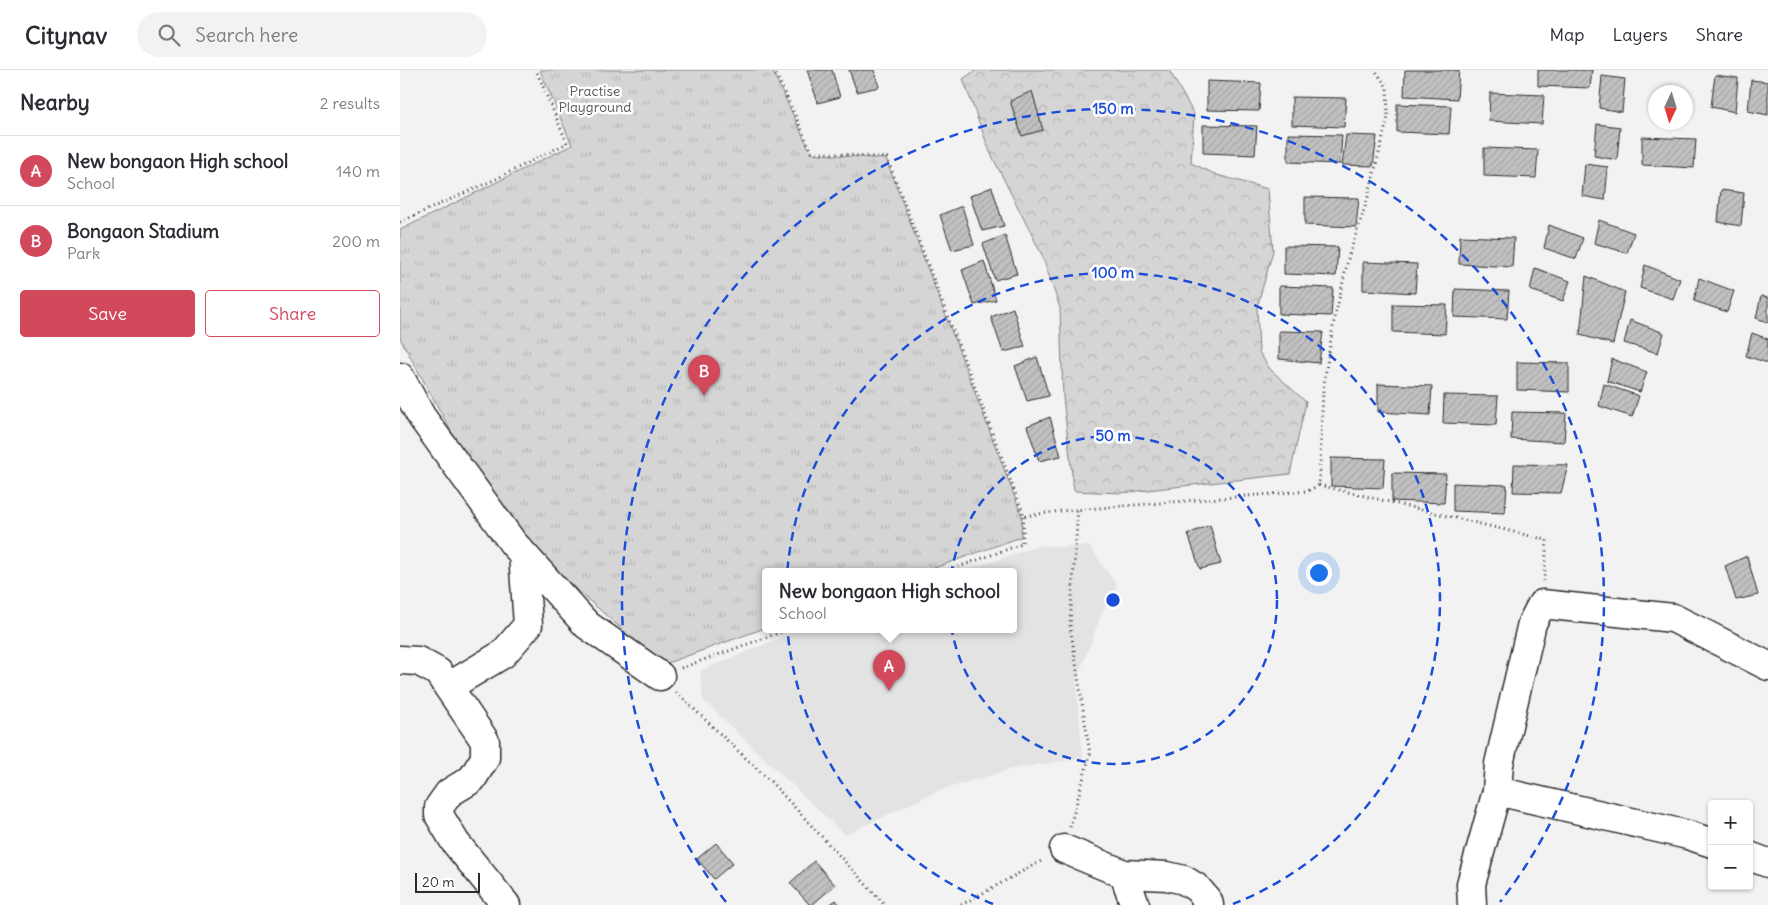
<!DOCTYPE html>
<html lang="en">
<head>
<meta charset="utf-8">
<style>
  body { margin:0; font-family:Delius,sans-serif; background:#f2f2f3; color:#2b2b33 }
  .controls { position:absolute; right:15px; bottom:15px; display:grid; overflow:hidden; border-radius:5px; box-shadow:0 1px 4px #0004 }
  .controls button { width:45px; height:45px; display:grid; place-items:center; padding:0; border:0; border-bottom:1px solid #e1e1e2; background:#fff; color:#2b2b33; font:25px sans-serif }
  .compass { position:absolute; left:1248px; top:15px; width:45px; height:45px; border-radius:50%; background:#fff; box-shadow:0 1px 4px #0004; rotate:184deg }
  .scale { position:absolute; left:15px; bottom:12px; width:65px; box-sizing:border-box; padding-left:5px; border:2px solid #2b2b2b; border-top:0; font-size:14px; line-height:18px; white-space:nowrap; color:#2b2b2b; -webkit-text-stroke:4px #fff; paint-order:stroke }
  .you { position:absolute; left:918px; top:502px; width:18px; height:18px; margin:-12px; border:4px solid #fff; border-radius:50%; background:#1a73e8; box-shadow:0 0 0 8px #1a73e833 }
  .badge { display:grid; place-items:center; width:32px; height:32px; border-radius:50%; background:#d1495b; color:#fff; font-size:16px; font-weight:700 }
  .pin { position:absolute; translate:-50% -41px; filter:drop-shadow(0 1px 2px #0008) }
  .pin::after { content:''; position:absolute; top:26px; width:18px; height:15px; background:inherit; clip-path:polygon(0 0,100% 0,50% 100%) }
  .popup { position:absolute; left:362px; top:498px; width:255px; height:65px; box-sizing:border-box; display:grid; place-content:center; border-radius:5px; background:#fff; filter:drop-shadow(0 1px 4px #0005); font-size:16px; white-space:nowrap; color:#7c7c81 }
  .popup b { font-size:19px; color:#2b2b33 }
  .popup::after { content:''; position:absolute; left:50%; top:100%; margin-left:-10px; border:10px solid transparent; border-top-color:#fff }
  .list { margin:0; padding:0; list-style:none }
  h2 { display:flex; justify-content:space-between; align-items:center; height:65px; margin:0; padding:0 20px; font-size:21px }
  h2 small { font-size:16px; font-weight:400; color:#7c7c81 }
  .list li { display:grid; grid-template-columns:32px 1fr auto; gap:15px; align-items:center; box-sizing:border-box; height:70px; padding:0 20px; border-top:1px solid #e1e1e2 }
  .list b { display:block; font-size:19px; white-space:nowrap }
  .list p { margin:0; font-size:16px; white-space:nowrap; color:#7c7c81 }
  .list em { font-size:16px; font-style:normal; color:#7c7c81 }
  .actions { display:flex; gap:10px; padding:15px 20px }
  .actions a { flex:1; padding:11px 0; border:1px solid #d1495b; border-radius:5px; text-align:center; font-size:18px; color:#d1495b }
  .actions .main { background:#d1495b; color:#fff }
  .icon { flex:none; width:28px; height:28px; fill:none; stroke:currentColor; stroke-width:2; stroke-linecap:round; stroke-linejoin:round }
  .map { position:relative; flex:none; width:1368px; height:835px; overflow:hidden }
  header { display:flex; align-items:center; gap:30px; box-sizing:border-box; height:70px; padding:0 25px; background:#fff; border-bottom:1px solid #e1e1e2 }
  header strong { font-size:24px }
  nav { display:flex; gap:28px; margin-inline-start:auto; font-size:18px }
  .search { width:350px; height:45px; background:#f2f2f3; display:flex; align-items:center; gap:12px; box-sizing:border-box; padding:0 18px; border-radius:28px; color:#7c7c81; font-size:19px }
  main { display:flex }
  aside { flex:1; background:#fff }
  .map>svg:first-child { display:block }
  .built { fill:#e3e3e3 }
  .forest { fill:url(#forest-crowns); stroke:#808080 }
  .park { fill:url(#park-tufts); stroke:#808080 }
  .building { fill:url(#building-hatch); stroke:#2b2b2b }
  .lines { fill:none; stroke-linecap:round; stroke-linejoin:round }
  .minor-casing { stroke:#2b2b2b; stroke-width:31 }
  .path { stroke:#2b2b2b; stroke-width:3; stroke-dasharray:1 4; stroke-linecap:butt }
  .minor { stroke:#fff; stroke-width:28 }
  .ring { fill:none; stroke:#1d4ed8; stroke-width:2.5; stroke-dasharray:9 6 }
  .labels { text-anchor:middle; stroke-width:5; stroke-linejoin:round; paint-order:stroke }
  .park-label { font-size:14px; fill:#565656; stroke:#fff }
  .centre { fill:#1d4ed8; stroke:#fff; stroke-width:2.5 }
  .ring-label { font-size:15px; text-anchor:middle; font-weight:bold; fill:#1d4ed8; stroke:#fff; stroke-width:5; stroke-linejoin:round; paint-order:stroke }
</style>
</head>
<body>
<header>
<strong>Citynav</strong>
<div class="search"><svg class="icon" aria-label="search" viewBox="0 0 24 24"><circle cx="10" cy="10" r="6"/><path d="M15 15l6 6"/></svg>Search here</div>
<nav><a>Map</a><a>Layers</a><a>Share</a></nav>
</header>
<main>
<aside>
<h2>Nearby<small>2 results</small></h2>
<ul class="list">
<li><span class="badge">A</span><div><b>New bongaon High school</b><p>School</p></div><em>140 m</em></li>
<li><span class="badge">B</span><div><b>Bongaon Stadium</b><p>Park</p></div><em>200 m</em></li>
</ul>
<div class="actions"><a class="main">Save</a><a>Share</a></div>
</aside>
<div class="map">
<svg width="1368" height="835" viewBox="0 0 1368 835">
  <defs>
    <pattern id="forest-crowns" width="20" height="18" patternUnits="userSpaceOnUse" patternTransform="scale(1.25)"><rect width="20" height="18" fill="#d5d5d5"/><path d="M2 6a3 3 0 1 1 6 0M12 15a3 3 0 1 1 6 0" fill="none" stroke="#b7b7b7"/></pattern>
    <pattern id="park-tufts" width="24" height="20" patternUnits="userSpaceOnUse" patternTransform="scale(1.25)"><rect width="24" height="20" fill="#d5d5d5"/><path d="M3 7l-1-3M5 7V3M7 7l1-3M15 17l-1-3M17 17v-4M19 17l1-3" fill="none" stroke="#b7b7b7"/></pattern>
    <pattern id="building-hatch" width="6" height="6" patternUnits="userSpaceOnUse" patternTransform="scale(1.25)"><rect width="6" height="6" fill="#c1c1c1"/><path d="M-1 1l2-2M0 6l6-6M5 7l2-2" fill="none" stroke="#a6a6a6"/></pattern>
  </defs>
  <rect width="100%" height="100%" fill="#f2f2f2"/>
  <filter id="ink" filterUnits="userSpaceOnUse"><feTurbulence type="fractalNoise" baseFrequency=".02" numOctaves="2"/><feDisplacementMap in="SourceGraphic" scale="10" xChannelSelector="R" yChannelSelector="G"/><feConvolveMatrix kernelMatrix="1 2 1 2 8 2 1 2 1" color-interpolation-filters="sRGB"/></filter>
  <g filter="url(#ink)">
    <path class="built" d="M641,475l16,2 32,-1 28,39 -17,33 -24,64 7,76 -71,11 -74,22 -93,44 -142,-135 -3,-29 99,-41h214v-58h-52z"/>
    <path class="forest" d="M576,0h193l25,44 -3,49 26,12 51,14 5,62 -16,56 2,45 11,17 36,33 -16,72 -169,19 -47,-2 -11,-93 -3,-90 -18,-53 -52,-103 -27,-73z"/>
    <path class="park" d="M140,0h232l39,83 75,6 136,357 -1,21 -98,35h-158v56l-106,38 -37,-37 -45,-39 -76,-73 -44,-75 -57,-104v-108l172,-85z"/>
    <path class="building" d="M407,0h25l8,27 -22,6z
      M449,0h25l5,17 -22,5z
      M1005,0h54l-2,29 -53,-3z
      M1138,0h54l-2,18 -52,-2z
      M1315,5l23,3 -3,34 -24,-5z
      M1202,6l23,3 -3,33 -23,-4z
      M1351,10l17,2v33l-20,-4z
      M807,11l54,2 -2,28 -52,-1z
      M632,21l11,39 -21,6 -12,-35z
      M1090,23l54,2 -2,29 -53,-3z
      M892,27l54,1 -2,29 -52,-2z
      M997,34l54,2 -2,28 -52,-2z
      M1197,54l23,3 -3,33 -23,-4z
      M803,55l54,1 -2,29 -52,-2z
      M888,64l54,1 -2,29 -52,-2z
      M946,65l31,1 -4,30 -31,-1z
      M1242,67l54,2 -2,29 -52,-3z
      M1084,78l54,2 -2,28 -52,-2z
      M1185,94l23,3 -3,33 -23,-4z
      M592,117l12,39 -22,5 -12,-35z
      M1321,120l23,3 -3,33 -23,-4z
      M905,127l54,1 -3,29 -51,-2z
      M562,136l12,39 -22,5 -12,-35z
      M1199,150l35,13 -7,20 -33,-10z
      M1149,155l34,13 -7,21 -32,-11z
      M605,165l12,39 -22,6 -12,-36z
      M1060,166l54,2 -2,29 -53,-3z
      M884,176l54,1 -2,29 -52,-2z
      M584,191l12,39 -22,5 -12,-35z
      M963,192l54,2 -2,29 -52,-3z
      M1245,195l35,14 -7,20 -33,-11z
      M1135,198l35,13 -7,20 -33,-11z
      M1186,206l39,16 -12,52 -33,-9z
      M1299,208l35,13 -7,21 -33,-11z
      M879,216l54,2 -2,28 -52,-2z
      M1055,219l54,2 -2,28 -53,-2z
      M1361,226l7,2v24l-12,-4z
      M993,234l54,1 -2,29 -52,-2z
      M613,238l12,39 -22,5 -12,-35z
      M1230,250l34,13 -6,20 -34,-10z
      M879,261l44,1 -4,31 -40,-4z
      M1352,263l16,6v24l-22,-7z
      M637,287l12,39 -22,5 -12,-35z
      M1212,289l35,13 -7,20 -33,-11z
      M1117,292l52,1v29l-52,-2z
      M978,314l54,2 -2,29 -52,-3z
      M1204,314l35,12 -7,21 -33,-11z
      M1044,325l54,1 -2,29 -53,-2z
      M1112,342l54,1 -2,29 -53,-3z
      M650,347l11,39 -22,5 -12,-35z
      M931,388l54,1 -2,29 -52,-2z
      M1114,394l54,1 -7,28 -48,-1z
      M992,403l54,1 -2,29 -52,-2z
      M1053,413l54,2 -2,28 -52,-2z
      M810,455l11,39 -21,5 -12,-35z
      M1347,486l11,39 -22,5 -11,-34z
      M316,773l17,20 -19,16 -17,-20z
      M414,791l21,24 -23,20h-2l-20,-22z
      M436,830l4,5h-11z"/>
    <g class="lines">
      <g class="minor-casing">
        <path id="minor" d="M0,307l21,39 92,127 74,82 73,51
          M0,590l18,1 20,11 47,69v17l-13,21 -23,14 -10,14v8l16,27 51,63
          M48,617l55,-33 25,-29 -5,-71
          M1097,721l191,44 24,8
          M664,779l60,25 43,2 17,4 13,8 11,13 1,4
          M1349,786l19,7
          M724,804l11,31
          M1072,835l-1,-21 26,-93 2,-27 33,-141 10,-19 131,14 95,48"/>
      </g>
      <path class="path" d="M374,0l38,82 75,6 137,358 37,-5 247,-20 11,-6 4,-96 10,-63 16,-71 18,-54 21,-84 -1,-30 -12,-17
        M0,152l96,-43 71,-36 -31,-73
        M919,415l228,55 -3,41
        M544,502l78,-28 2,-28
        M281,598l106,-38
        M276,622l96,91 113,122
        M670,757l20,-73 -20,-129 8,-116
        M561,835l82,-45"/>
      <use href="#minor" class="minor"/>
    </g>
  </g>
  <g class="ring">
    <circle cx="713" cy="530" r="164"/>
    <path d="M593 834A327 327 0 1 1 833 834"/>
    <path d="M326 832A491 491 0 1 1 1100 832"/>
  </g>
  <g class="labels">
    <g class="park-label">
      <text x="195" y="26">Practise<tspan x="195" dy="16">Playground</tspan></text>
    </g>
  </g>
  <circle cx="713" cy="530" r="8" class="centre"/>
  <g class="ring-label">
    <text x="713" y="44">150 m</text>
    <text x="713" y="208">100 m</text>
    <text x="713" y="371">50 m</text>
  </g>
</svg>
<div class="controls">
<button>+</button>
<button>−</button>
</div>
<svg class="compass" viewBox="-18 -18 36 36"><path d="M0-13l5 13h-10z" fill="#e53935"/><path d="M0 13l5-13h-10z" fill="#7c7c81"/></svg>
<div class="scale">20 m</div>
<div class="you"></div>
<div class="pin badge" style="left:489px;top:621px">A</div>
<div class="popup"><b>New bongaon High school</b>School</div>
<div class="pin badge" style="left:304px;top:326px">B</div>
</div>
</main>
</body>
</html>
